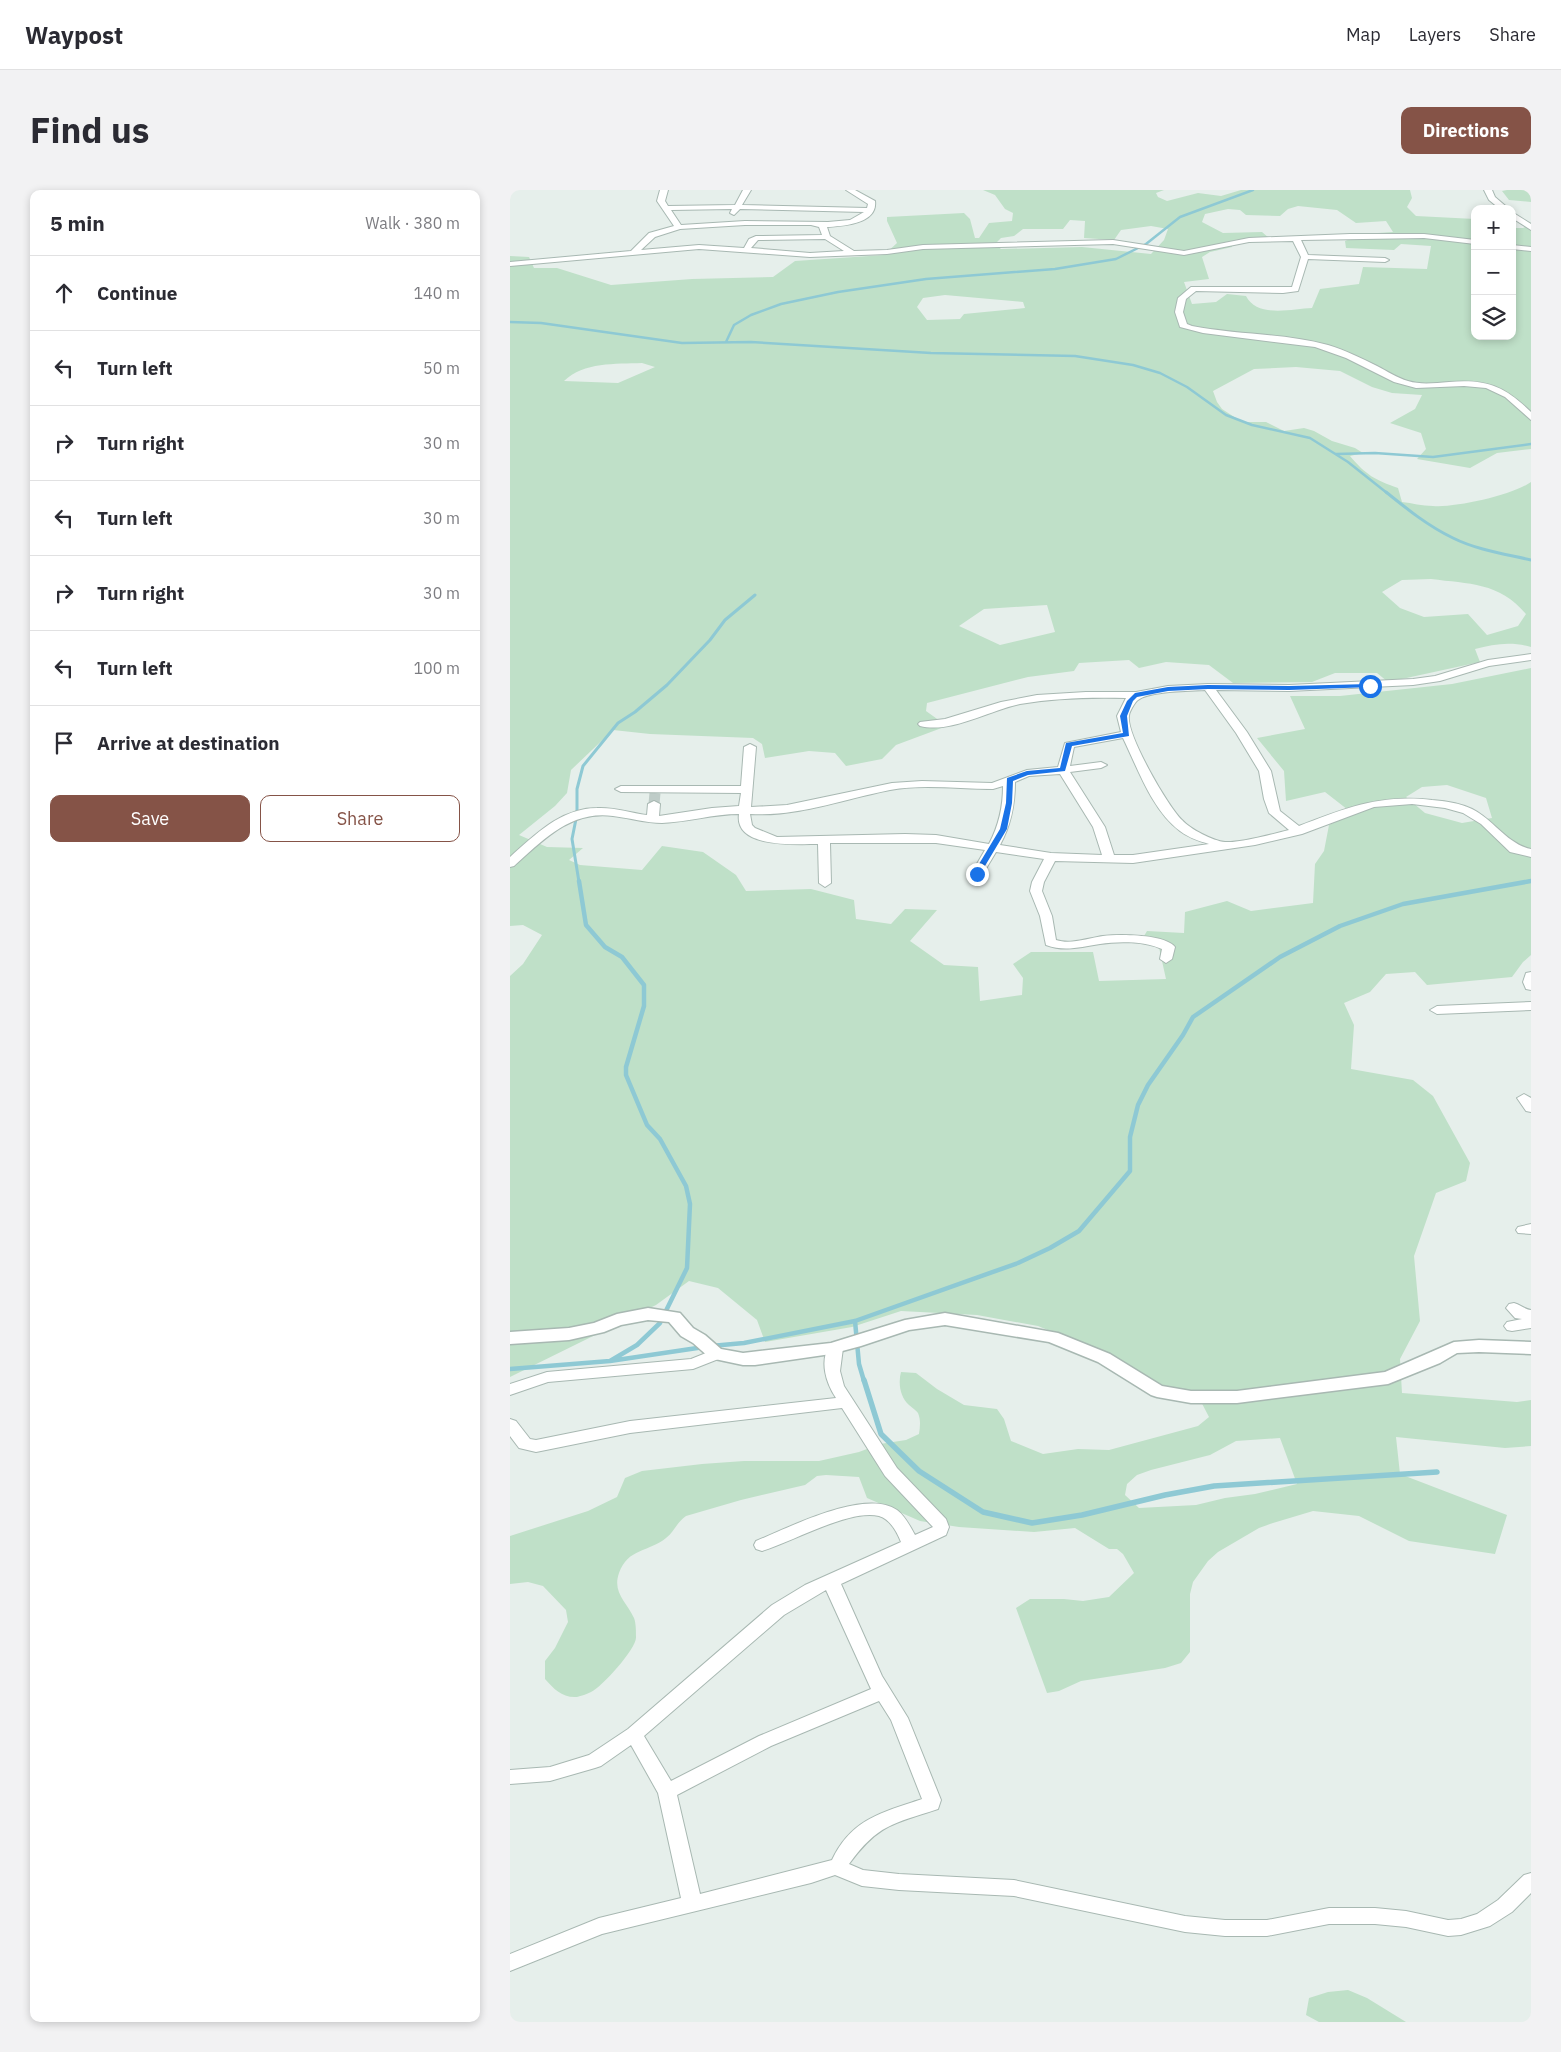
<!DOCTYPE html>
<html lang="en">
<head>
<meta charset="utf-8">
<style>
  body { margin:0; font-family:"IBM Plex Sans",sans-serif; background:#f2f2f3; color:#2b2b33 }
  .controls { position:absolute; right:15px; top:15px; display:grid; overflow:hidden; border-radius:10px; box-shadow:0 2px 8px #0003 }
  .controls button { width:45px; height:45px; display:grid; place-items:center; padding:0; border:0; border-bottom:1px solid #e1e1e2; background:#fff; color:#2b2b33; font:25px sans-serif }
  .stop { position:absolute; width:15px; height:15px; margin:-11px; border:4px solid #1a73e8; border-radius:50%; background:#fff }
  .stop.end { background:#1a73e8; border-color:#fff; box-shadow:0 1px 5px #0008 }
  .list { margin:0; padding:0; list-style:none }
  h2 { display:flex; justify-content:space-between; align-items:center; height:65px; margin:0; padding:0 20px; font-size:21px }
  h2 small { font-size:16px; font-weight:400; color:#7c7c81 }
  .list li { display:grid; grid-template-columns:32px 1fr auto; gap:15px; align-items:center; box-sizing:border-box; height:75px; padding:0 20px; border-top:1px solid #e1e1e2 }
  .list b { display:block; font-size:19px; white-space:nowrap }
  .list em { font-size:16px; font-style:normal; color:#7c7c81 }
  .actions { display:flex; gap:10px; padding:15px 20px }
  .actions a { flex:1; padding:11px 0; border:1px solid #855347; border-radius:10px; text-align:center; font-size:18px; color:#855347 }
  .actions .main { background:#855347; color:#fff }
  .icon { flex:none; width:28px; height:28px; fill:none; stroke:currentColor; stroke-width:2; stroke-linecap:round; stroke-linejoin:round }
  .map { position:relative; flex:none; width:1021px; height:1832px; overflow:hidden; border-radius:10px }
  header { display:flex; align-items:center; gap:30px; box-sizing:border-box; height:70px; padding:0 25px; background:#fff; border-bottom:1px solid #e1e1e2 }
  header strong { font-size:24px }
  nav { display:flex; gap:28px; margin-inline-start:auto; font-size:18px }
  .intro { display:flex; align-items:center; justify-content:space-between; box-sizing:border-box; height:120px; padding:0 30px }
  h1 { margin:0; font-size:35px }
  .button { padding:12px 22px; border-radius:10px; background:#855347; color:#fff; font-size:18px; font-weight:700 }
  main { display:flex; gap:30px; padding:0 30px }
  aside { flex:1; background:#fff; border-radius:10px; box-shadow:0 2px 8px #0003 }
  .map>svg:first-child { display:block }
  .green { fill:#bfe0c8; fill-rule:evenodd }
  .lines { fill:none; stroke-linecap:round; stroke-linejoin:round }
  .stream-far3 { stroke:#8ec9d4; stroke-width:2.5 }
  .stream-far2 { stroke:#8ec9d4; stroke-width:3 }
  .stream-far1 { stroke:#8ec9d4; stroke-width:4.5 }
  .stream { stroke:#8ec9d4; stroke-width:5.5 }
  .minor-tunnel { stroke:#bfccc8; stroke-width:11; stroke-dasharray:11 5.5; stroke-linecap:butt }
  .minor-casing { stroke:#a8b8b2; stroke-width:2 }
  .tertiary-casing { stroke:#a8b8b2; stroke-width:3 }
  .minor { fill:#fff; fill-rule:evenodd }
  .tertiary { fill:#fff; fill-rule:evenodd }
  .route { fill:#1a73e8 }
</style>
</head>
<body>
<header>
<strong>Waypost</strong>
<nav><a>Map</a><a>Layers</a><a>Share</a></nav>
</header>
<div class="intro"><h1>Find us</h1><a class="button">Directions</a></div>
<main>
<aside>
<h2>5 min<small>Walk · 380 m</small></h2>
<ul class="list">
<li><svg class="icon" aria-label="ahead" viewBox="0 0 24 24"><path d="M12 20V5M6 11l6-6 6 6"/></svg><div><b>Continue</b></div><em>140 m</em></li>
<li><svg class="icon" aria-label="left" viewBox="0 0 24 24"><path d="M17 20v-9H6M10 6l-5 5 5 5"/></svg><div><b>Turn left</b></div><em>50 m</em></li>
<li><svg class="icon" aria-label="right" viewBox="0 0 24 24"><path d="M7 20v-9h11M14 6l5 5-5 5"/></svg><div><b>Turn right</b></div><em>30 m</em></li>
<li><svg class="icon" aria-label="left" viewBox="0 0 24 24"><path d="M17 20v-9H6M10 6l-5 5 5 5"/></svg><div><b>Turn left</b></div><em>30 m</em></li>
<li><svg class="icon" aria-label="right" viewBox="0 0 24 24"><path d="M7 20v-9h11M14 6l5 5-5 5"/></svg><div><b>Turn right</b></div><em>30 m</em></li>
<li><svg class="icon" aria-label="left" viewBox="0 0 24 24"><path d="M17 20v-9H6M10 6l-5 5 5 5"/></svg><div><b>Turn left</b></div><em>100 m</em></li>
<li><svg class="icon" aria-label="arrive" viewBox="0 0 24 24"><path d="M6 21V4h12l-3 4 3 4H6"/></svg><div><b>Arrive at destination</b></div></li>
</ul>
<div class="actions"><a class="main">Save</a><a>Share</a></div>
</aside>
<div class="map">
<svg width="1021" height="1832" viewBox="0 0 1021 1832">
  <rect width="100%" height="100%" fill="#e6efeb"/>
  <path class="green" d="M473,0h181l-8,3 2,4 9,4 31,-8 23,3 20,-6h169l2,8 -5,9 9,9 59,3v117h37v-108h11l8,-4v225l-34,4 -27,15 -53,-9 9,-10 -5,-16 -31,-10 25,-14 7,-14 -30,-2 -20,-6 -32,-16 -44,-4 -42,2 -41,22 4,11 5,7 20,13h24l18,9 20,-3 10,3 18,10 23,7 8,5 -13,3c16,19 25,24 48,32l4,14c10,1 20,4 31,4 22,2 80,-11 98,-24v165c-20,-6 -37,-3 -56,2l5,13 -92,20 -11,-9h-42l-23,9 -79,1 -24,-18 -43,-3 -27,6 -10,-8 -50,3 -5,8 -46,6 -101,26 -1,8 21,15 -51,19 -14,14 -36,7 -11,-13 -26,-2 -44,7 -3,-14 -9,-6 -103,-4 -37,-4 -42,40 -4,23 -12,13 -36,29 28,12 36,1 -14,12 11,5 62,5 20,-24 41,6 33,23 10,16 65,-2 43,11 2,19 35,5 14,-15 32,1 -27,31 34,24 34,2 2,34 42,-6 1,-17 -10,-14 18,-12h62l6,29 67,-2 -8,-36 -17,-2 6,-10 37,2 1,-21 42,-11 24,10 62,-8 2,-39 9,-13 5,-26 23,-12 -27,-21 -39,9 -2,-30 -27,-33 48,-9 -15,-33h50l112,-12 79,-16v287l-8,7 -11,15 -85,8 -12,-13 -29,2 -16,18 -26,11 10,22 -3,44 62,11 20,16 37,67 -4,18 -30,12 -22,63 6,65 -20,38 2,34 115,9 14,-2v46l-26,2 -109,-11 4,37 107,41 -12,39 -86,-13 -50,-25 -46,-5 -40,12 -14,5 -41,24 -10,9 -15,21 -3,12v58l-9,11 -16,5 -84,13 -22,10 -12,2 -31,-85 14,-9h34l19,2 26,-4 25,-24 -11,-19 -6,-5h-8l-34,-21 -41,4 -75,-5 -39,-6 -53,-23 -8,-21 -33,-2 -9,1 -12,9 -64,15 -55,16c-9,6 -12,16 -20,22 -17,14 -38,10 -47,35 -7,20 8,29 15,45 2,5 2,13 2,19 1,11 -34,50 -45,55 -4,2 -10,4 -14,5 -15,1 -23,-8 -32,-18v-18l10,-13 13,-26 -2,-12 -23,-24 -15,-4 -18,2v-48l78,-25 29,-14 8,-19 17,-7 60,-7 42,-3h75l40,-9 21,-8 26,-4 13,-6c1,-7 2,-14 -1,-21 -2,-3 -6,-5 -9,-8 -9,-8 -11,-22 -8,-33l15,1 21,16 27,16 33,4 7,10 7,22 32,13 35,-5 31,1 89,-24 11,-9 -13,-25 -37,-5 -49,-31 -72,-30 -61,-11 -76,-4 -49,16 -87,15 -8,-22 -39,-32 -29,-7 -33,24 -146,72v-401l13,-12 19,-29 -19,-10 -13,1v-670l19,1 5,11h23l54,17 81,-6 81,-2 22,-16 89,-6 13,-12 -10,-22v-4l77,-4 6,6 5,19h4l10,-15 23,-2 1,-8 -8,-4 -10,-14zM788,16l39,4 19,13 30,-2 7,11 -30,2 -18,7 1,7 48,2 7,-6 30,2 -4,23 -64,-2 -4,17 -39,5 -8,19c-21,1 -55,10 -66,-12l-19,-2 -11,8 -24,2 -8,-22 25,-3 -7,-22 8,-5 22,-5 1,-7 36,-2 -7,-6 -39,1 -21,-11 3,-8 23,-5 12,1 6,5 34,1 8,-7zM560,30l15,1 -1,17 30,2 7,-10 30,-4 17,3 -4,11 -13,14 -69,-7 -81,2 -6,-5 6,-6 13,-2 9,-7h40zM435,105l78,7 2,6 -61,6 -4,5 -33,1 -10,-13 6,-9zM132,173l13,4 -37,16 -54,-2c20,-19 51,-17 78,-18zM921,389c38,5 68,3 95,35l-8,12 -31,9 -19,-21 -44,3 -24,-9 -18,-16 20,-12zM537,415l8,27 -55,13 -41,-19 25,-17zM937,595l39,13 6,20 -30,5 -37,-10 -19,-16 16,-10zM770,1248l17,46 -42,10 -30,4 -29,7 -57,3 -14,-13 2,-11 10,-9 14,-5 59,-15 26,-14z
    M997,0h24v12l-22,-2 -7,-9z
    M838,1800l19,8 39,24h-87l-13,-7 3,-17 19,-6z"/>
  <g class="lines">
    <path class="stream-far3" d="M0,132l31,1 141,20 69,-1 180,11 144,3 58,9 27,8 27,14 39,28 26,10 58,13 38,24 39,31
      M216,152l8,-17 17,-10 30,-11 57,-12 88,-13 129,-10 61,-10 30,-15 34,-27 73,-27
      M826,264l39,-1 58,4 98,-13"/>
    <path class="stream-far2" d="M876,302c21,17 42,34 67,46 24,12 52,16 78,22
      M69,692l-7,-43 5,-25v-25l6,-23 35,-43 17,-11 32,-27 43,-45 15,-20 30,-25
      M1015,692l6,-1"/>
    <path class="stream-far1" d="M345,1131l4,43 5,17
      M201,1156l33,-3 111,-22 163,-58 32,-15 29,-17 51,-60v-34l8,-32 10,-20 35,-50 10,-18 87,-60 60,-31 63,-22 128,-23
      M100,1171l94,-14
      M0,1179l100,-8 27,-16 23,-22 27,-55 3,-64 -4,-18 -26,-47 -13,-14 -21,-50v-8l18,-61v-21l-22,-28 -17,-10 -19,-22 -7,-44"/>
    <path class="stream" d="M354,1190l17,54 38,37 64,41 49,11 50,-8 83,-20 49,-9 223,-14"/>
    <path class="minor-tunnel" d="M144,614l1,-11"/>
    <g class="minor-casing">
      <path id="minor" d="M150,0h8l-3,11 3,5 67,-1 8,-15h8l-9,15 125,3 1,-4 -22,-14h9l20,11c3,23 -33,25 -48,26l3,9 24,15 33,-1 36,-5 190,-5 71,11 65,-13 101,-4h74l51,6v4l-51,-6 -123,2 7,15 77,3 4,2 -4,2 -77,-3 -10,32 -15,2 -87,-2 -10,8 -3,13 4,12 5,2c45,9 92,7 136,19 17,5 33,13 49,21 10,5 20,12 31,15 13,4 27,2 41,1 38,-3 55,4 82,30v8l-26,-23 -19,-9 -22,-2 -48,2 -22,-6 -48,-24 -31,-11 -112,-14 -23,-6 -5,-15 3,-14 13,-11h101l9,-30 -8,-16 -44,1 -65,13 -71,-11 -190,5 -36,5 -77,3 -111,-8 -189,17v-4l121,-11 18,-18 25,-7 -17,-25zM222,19l-2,4 4,2 6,-6 124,3 -14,8 -22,2 -83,-1 -64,4 -10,-15zM235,35h66l8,2 3,8 -66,1 -7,3 -5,9 -45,-3 -58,5 14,-13 25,-8zM315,49l19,12 -34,2 -59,-5 7,-8z
        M974,0h8l3,7 14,12h-9l-11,-9z
        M1002,22l19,12v6l-19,-12z
        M1002,55l19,2v4l-19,-2z
        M1021,464v6l-42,6 -49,15 -27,4 -124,6 -73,-1 31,42 24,39 9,40 19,15c47,-18 81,-32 133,-26 13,1 28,3 40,9 22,11 35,35 59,40v8l-21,-5 -29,-28 -18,-11 -18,-5 -33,-4 -38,3 -72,27 -47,11 -122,18 -78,-2 -11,21 -2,9 10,25 4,24c15,5 32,-2 47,-4 16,-2 62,-2 72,11l-3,12 -6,4 -6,-4 2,-10c-17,-8 -44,-8 -62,-5 -20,3 -35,8 -54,1l-6,-29 -10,-25 2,-9 12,-23 -48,-7 -15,25 -4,1 -6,-4 14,-24 -49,-7h-106l1,40 -6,4 -6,-4 -1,-39c-21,0 -84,5 -79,-30 -26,0 -51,8 -77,9 -16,0 -32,-5 -49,-7 -42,-6 -70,24 -99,50l-4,1v-10c25,-22 51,-49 87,-49 17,-1 34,5 50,7l1,-11 6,-3 6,3 -1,12 53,-8 27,-2 2,-13 -120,-1 -6,-3 6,-3h120l3,-39 6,-3 6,3 -5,60 36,-2 105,-22 30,-2 70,2 35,-13 31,-3 7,-24 56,-11 -4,-16 9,-18c-35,-1 -71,0 -106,6 -30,6 -70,30 -100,22l-2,-2 2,-2 25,-3 56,-17 36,-7 49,-3h50l32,-6 40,-2 81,1 124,-6 22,-3 53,-16zM695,500l31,43 23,38 5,28 5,14 20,17c-17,4 -47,13 -64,12 -12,-1 -35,-13 -43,-22 -14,-13 -56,-86 -53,-104 0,-4 6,-14 9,-16 11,-9 52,-9 67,-10zM613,548c15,31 29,72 57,93 9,7 19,10 29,13l-76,11h-19l-9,-28 -35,-55 31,-4 6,-3 -6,-3 -31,4 4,-19zM550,584l33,53 9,28 -51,-2 -51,-8c11,-20 15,-39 15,-63l14,-6zM493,596c0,21 -4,39 -14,58l-53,-9 -31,-1 -128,3 -22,-9 -3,-3 -2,-11c47,3 94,-15 140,-24 33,-6 69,-1 103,-1z
        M1021,782v18l-5,-1 -3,-7 3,-9z
        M1021,812v8l-94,4 -7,-4 7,-4z
        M1014,904l7,4v14l-5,-1 -9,-13z
        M1021,1034v10l-13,-1 -2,-3 2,-3z
        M1004,1113c7,2 10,6 17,7v18l-19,3 -5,-1 -3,-4 3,-4 15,-3 -7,-1 -9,-10 3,-4z
        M325,1153l5,1 3,4 -3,23 4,15 53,82 49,51 3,8 -3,8 -105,49 41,92 26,42 33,82 -3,9c-45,15 -60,15 -89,55l14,6 36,4 115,6 171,36 40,4h42l62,-12h46l31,3 42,9 13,-1 16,-5 21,-14 26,-25 7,-2v20l-19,19 -22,14 -29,9 -13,1 -42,-9 -31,-3h-46l-62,12h-42l-40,-4 -171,-36 -115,-6 -37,-4 -27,-11 -24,8 -209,51 -92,37v-17l89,-36 82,-20 -23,-105 -27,-48 -30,21 -6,2 -45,13 -40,3v-14l40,-3 39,-12 39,-26 144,-124 33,-20 96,-43c-4,-10 -11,-23 -22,-26 -30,-7 -87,26 -117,35l-6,-2 -2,-4 2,-4c32,-13 109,-53 141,-31 8,6 13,16 18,25l18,-8 -48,-51 -43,-68 -212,25 -94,19 -17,-4 -9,-12v-17l6,2 14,18 6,1 94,-19 206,-23c-10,-15 -17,-37 -6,-54zM316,1400l45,99 -112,47 -88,45 -27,-45 140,-121zM369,1511l12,19 31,79c-39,13 -71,20 -90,61l-132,34 -23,-99 94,-49z
        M206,1159l5,1 3,4 -3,4 -28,11 -145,13 -38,13v-11l37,-12 144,-13z"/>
    </g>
    <g class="tertiary-casing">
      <path id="tertiary" d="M138,1118l32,5 13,15 12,7 16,14 22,4 88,-10 74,-23 40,-7 113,20 52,21 52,32 29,5h46l148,-19 69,-30 25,-2 52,2v12l-52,-2 -22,1 -17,10 -52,21 -151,19h-46l-34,-6 -6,-2 -53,-33 -49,-20 -104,-17 -36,5 -48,16 -30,8 -76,11h-12l-33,-7 -17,-15 -12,-7 -12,-14 -21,-2 -27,5 -17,7 -35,8 -59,4v-12l59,-4 25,-5 23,-9z"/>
    </g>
    <use href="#minor" class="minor"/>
    <use href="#tertiary" class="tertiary"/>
  </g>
  <path class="route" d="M860,494l3,2 -1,1 -83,3 -81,-1 -40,2 -31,6 -4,4 -6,15 2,20 -57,10 -7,25 -37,4 -15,6 -1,22 -5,26 -28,47 -6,-2 27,-45 6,-26 1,-25 20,-7 33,-3 6,-25 57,-10 -3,-17 7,-15 8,-8 33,-6 40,-2 81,1z"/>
</svg>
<div class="controls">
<button>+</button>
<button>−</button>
<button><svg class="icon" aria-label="layers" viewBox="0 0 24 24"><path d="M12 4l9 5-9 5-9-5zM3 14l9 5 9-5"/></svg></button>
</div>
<div class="stop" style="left:860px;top:496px"></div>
<div class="stop end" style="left:467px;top:684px"></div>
</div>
</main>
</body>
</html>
